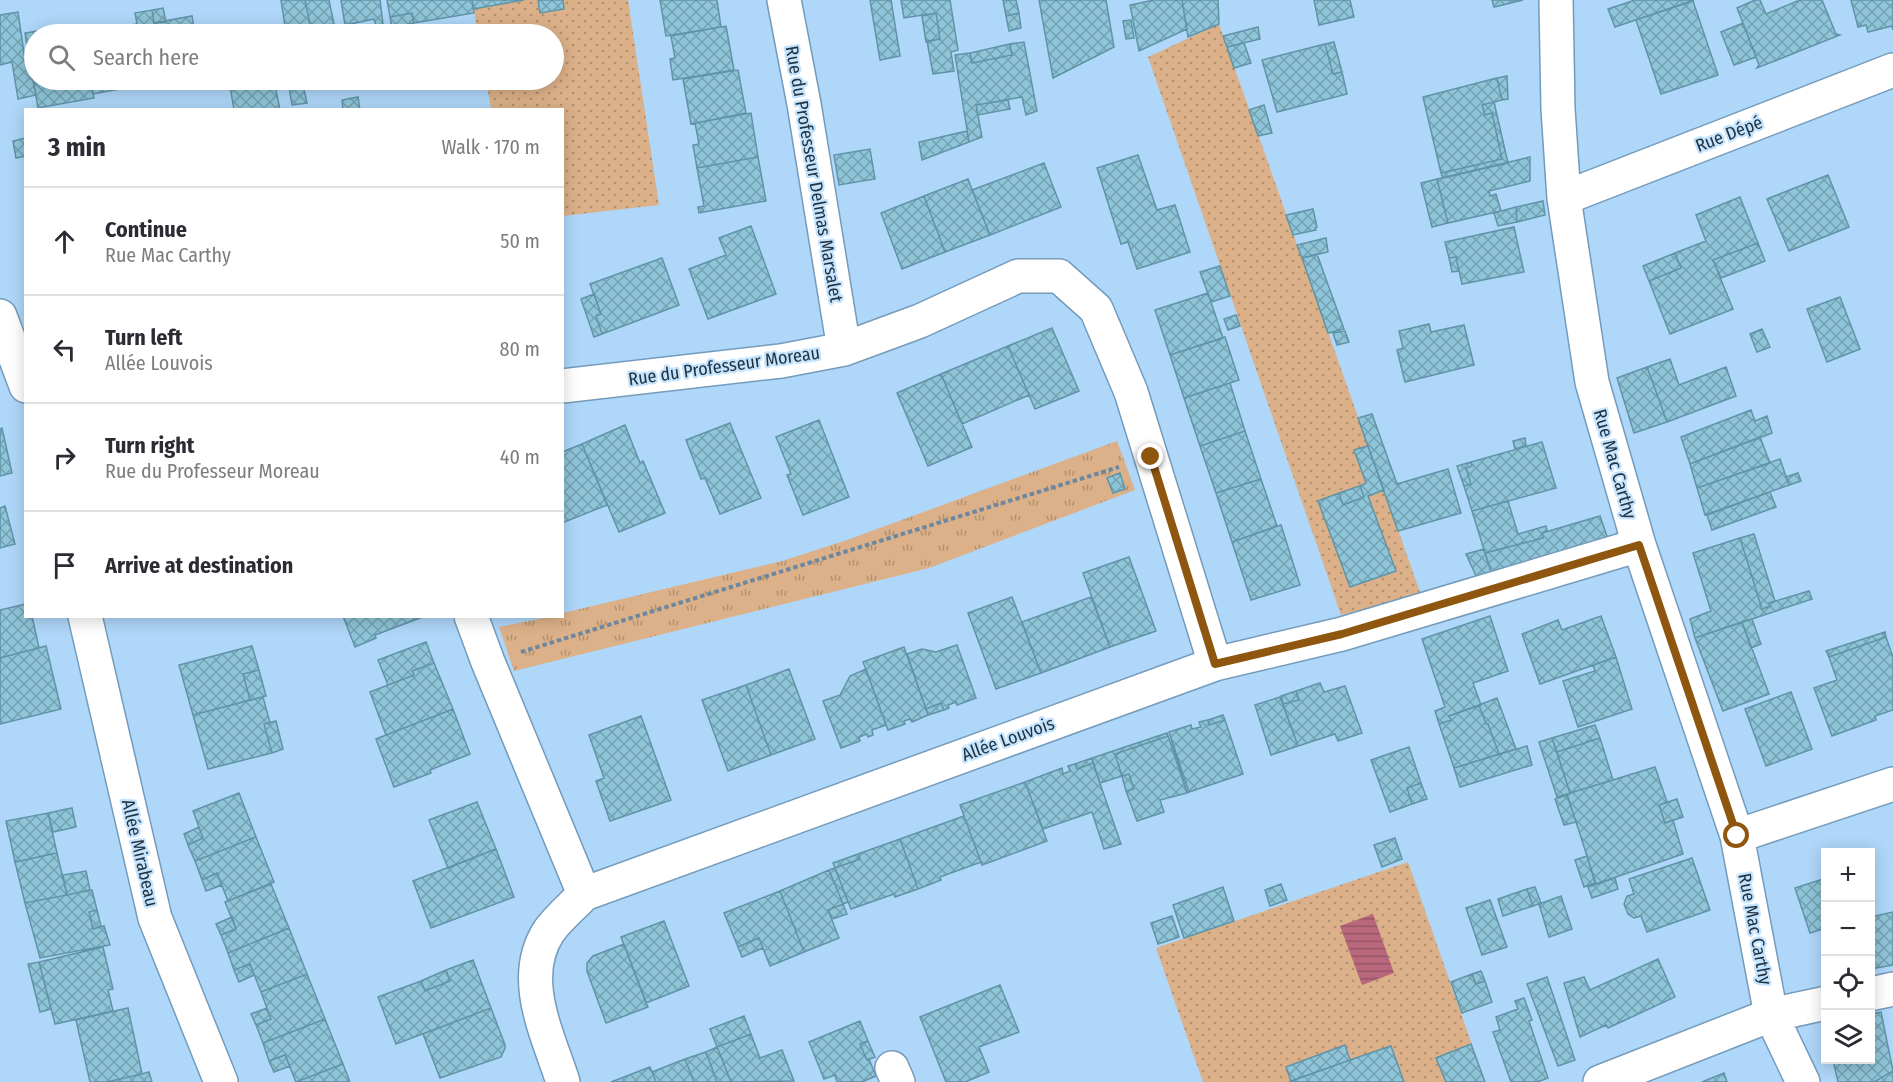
<!DOCTYPE html>
<html lang="en">
<head>
<meta charset="utf-8">
<style>
  body { margin:0; font-family:"Fira Sans Condensed",sans-serif; background:#f2f2f3; color:#2b2b33 }
  .controls { position:absolute; right:18px; bottom:18px; display:grid; overflow:hidden; border-radius:0px; box-shadow:0 3px 15px #0003 }
  .controls button { width:54px; height:54px; display:grid; place-items:center; padding:0; border:0; border-bottom:2px solid #e1e1e2; background:#fff; color:#2b2b33; font:30px sans-serif }
  .stop { position:absolute; width:18px; height:18px; margin:-14px; border:4px solid #8f5610; border-radius:50%; background:#fff }
  .stop.end { background:#8f5610; border-color:#fff; box-shadow:0 2px 6px #0008 }
  .list { margin:0; padding:0; list-style:none }
  h2 { display:flex; justify-content:space-between; align-items:center; height:78px; margin:0; padding:0 24px; font-size:26px }
  h2 small { font-size:20px; font-weight:400; color:#7c7c81 }
  .list li { display:grid; grid-template-columns:39px 1fr auto; gap:18px; align-items:center; box-sizing:border-box; height:108px; padding:0 24px; border-top:2px solid #e1e1e2 }
  .list b { display:block; font-size:22px; white-space:nowrap }
  .list p { margin:0; font-size:20px; white-space:nowrap; color:#7c7c81 }
  .list em { font-size:20px; font-style:normal; color:#7c7c81 }
  .icon { flex:none; width:33px; height:33px; fill:none; stroke:currentColor; stroke-width:2; stroke-linecap:round; stroke-linejoin:round }
  .map { position:relative; flex:none; width:1893px; height:1082px; overflow:hidden }
  .search { position:absolute; background:#fff; box-shadow:0 3px 15px #0003; left:24px; top:24px; width:540px; height:66px; display:flex; align-items:center; gap:15px; box-sizing:border-box; padding:0 21px; border-radius:33px; color:#7c7c81; font-size:22px }
  .panel { position:absolute; background:#fff; box-shadow:0 3px 15px #0003; left:24px; top:108px; width:540px; height:510px; border-radius:0px }
  .map>svg:first-child { display:block }
  .grass { fill:url(#grass-dots) }
  .park { fill:url(#park-tufts) }
  .water { fill:url(#water-rules) }
  .building { fill:url(#building-cross-hatch); stroke:#5f94a8; stroke-width:1.5 }
  .lines { fill:none; stroke-linecap:round; stroke-linejoin:round }
  .minor-casing { stroke:#759bbb; stroke-width:36 }
  .path { stroke:#6c88a0; stroke-width:4; stroke-dasharray:4.5 3; stroke-linecap:butt }
  .minor { stroke:#fff; stroke-width:33 }
  .route { stroke:#8f5610; stroke-width:8 }
  .labels { text-anchor:middle; stroke-width:4.5; stroke-linejoin:round; paint-order:stroke }
  .street-label { font-size:18px; fill:#22323f; stroke:#c3e3fe }
</style>
</head>
<body>
<div class="map">
<svg width="1893" height="1082" viewBox="0 0 1893 1082">
  <defs>
    <pattern id="grass-dots" width="8" height="8" patternUnits="userSpaceOnUse" patternTransform="scale(1.5)"><rect width="8" height="8" fill="#dcb189"/><path d="M2 2h.1M6 6h.1" fill="none" stroke="#b29171" stroke-width="1.8" stroke-linecap="round"/></pattern>
    <pattern id="park-tufts" width="24" height="20" patternUnits="userSpaceOnUse" patternTransform="scale(1.5)"><rect width="24" height="20" fill="#dcb189"/><path d="M3 7l-1-3M5 7V3M7 7l1-3M15 17l-1-3M17 17v-4M19 17l1-3" fill="none" stroke="#b29171"/></pattern>
    <pattern id="water-rules" width="6" height="5" patternUnits="userSpaceOnUse" patternTransform="scale(1.5)"><rect width="6" height="5" fill="#b9677c"/><path d="M0 2.5h6" fill="none" stroke="#965567"/></pattern>
    <pattern id="building-cross-hatch" width="8" height="8" patternUnits="userSpaceOnUse" patternTransform="scale(1.5)"><rect width="8" height="8" fill="#8fc5d9"/><path d="M0 0l8 8M0 8l8-8" fill="none" stroke="#74a1b1"/></pattern>
  </defs>
  <rect width="100%" height="100%" fill="#afd7f9"/>
  <path class="grass" d="M472,0h156l31,205 -96,11 -1,-106 -71,-1 -5,-29h68v-46h-76z
    M1219,24l202,571 -80,20 -193,-558z
    M1408,862l77,220h-282l-47,-134z"/>
  <path class="park" d="M1117,441l18,49 -206,78 -415,103 -15,-44 49,-10 14,-1 1,-3 219,-52 65,-21z"/>
  <path class="water" d="M1373,914l21,59 -32,12 -22,-59z"/>
  <path class="building" d="M281,0h24l7,34h-15v-3l-11,2z
    M305,0h24l5,24 -11,2 2,8h-13z
    M341,0h39l3,24 -7,1 -2,-6 -29,6z
    M387,0h85l2,13 -60,10 -2,-10 -22,4z
    M472,0h52l-51,9z
    M538,0h25l1,9 -24,4z
    M660,0h57l4,27 -55,9z
    M870,0h21l9,56 -20,4z
    M901,0h49l8,50 -7,2 3,19 -21,3 -6,-33 13,-2 -4,-26 -32,5z
    M1003,0h13l3,13 -13,3z
    M1039,0h67l8,47 -61,31z
    M1154,0h28l5,29 -48,22 -9,-46z
    M1182,0h36l1,24 -31,13z
    M1314,0h36l4,17 -35,8z
    M1492,0h31l-29,7z
    M1635,0h59l-79,27 -7,-18z
    M1755,0h5l6,14 34,-14h22l14,34 4,1 -83,33 2,-3 -22,-57z
    M1851,0h42v30l-1,-4 -24,6 -2,-7 -8,2z
    M1693,1l25,74 -57,19 -25,-74z
    M163,8l3,14 -12,1 -2,-13z
    M152,10l2,13 38,-7 3,18h-56l-4,-21z
    M18,12l7,48 4,-1 7,36 -18,4 -6,-37 -12,3v-50z
    M412,13l2,10 -22,5 -2,-11z
    M936,13l4,26 -14,3 -4,-26z
    M1019,13l2,15 -12,3 -3,-15z
    M1131,20l3,18 -8,1 -3,-18z
    M1743,23l13,34 -22,8 -13,-33z
    M136,24l3,10h-37h5l-1,-4z
    M334,24l2,10h-11l-2,-8z
    M726,26l8,44 -61,10 -3,-21 5,-1 -4,-22z
    M1258,27l2,12 -33,8 -4,-11z
    M43,30l1,4h-10v46h56l4,18 -56,10 -13,-75z
    M1024,42l13,69 -11,4 -4,-18 -46,8 6,32 -13,5 -14,-87 15,-2 2,10 40,-8 -2,-11z
    M1334,42l8,30 -9,2 -8,-30z
    M1244,43l7,20 -17,5 -7,-21z
    M1010,44l2,11 -40,8 -2,-10z
    M1325,44l8,30 9,-2 5,22 -70,18 -15,-52z
    M738,70l8,43 -55,11 -8,-45z
    M1507,76l1,23 -6,1 -5,-22z
    M1497,78l5,22 -20,5 3,10 7,-2 10,46 -61,14 -18,-76z
    M90,80h57l1,4 -55,10z
    M229,80h45l6,30h-46z
    M288,80h14l5,23 -15,2z
    M358,97l2,13h-17l-1,-10z
    M1008,100l2,9 -32,6 -2,-10z
    M1494,102l14,61 -65,15 -2,-5 61,-14 -10,-46 -7,2 -3,-10z
    M1264,105l8,28 -14,3 -9,-26z
    M751,113l7,44 -61,11 -4,-23 6,-1 -4,-21z
    M967,131l2,11 -47,18 -3,-18z
    M26,138v18l-10,2 -3,-17z
    M870,149l5,30 -36,6 -5,-30z
    M1138,155l19,55 18,-5 15,47 -53,17 -9,-27 -7,2 -24,-76z
    M758,157l8,44 -67,12 -1,-6 6,-1 -7,-38z
    M1530,157v24l-41,10 1,5 6,-2 5,17 -53,12 -11,-44z
    M1044,163l17,44 -71,28 -18,-45z
    M1828,175l21,52 -60,24 -22,-52z
    M968,179l22,56 -45,17 -21,-56z
    M1437,179l11,44 -16,4 -11,-44z
    M924,196l21,56 -43,17 -21,-56z
    M1740,197l18,46 -45,17 20,49 -63,25 -21,-53 32,-13 -6,-15 31,-12 -10,-26z
    M1543,201l2,14 -28,7 -1,-15z
    M1516,207l1,15 -19,4 -4,-13z
    M1313,209l4,18 -2,1 1,2 -23,5 -7,-20z
    M751,226l25,68 -68,25 -19,-50 37,-14 -7,-17z
    M1514,227l10,45 -62,12 -6,-27 -7,1 -4,-16z
    M1326,238l2,14 -26,6 -5,-13z
    M1758,243l7,18 -44,17 -8,-18z
    M1675,253l6,15 -32,13 -6,-15z
    M1317,254l27,75 -16,4 -26,-75z
    M1456,257l3,14 -7,1 -3,-14z
    M662,258l17,47 -77,29 -6,-18 5,-2 -11,-30z
    M1220,266l10,30 -19,6 -11,-30z
    M1208,293l15,45 -53,17 -15,-45z
    M594,294l7,20 -5,2 6,18 -8,3 -13,-38z
    M1840,297l20,52 -33,13 -20,-53z
    M1236,315l4,11 -12,4 -4,-11z
    M1429,324l2,8 33,-7 10,40 -69,17 -8,-32 6,-2 -4,-17z
    M1052,328l27,63 -44,18 -27,-63z
    M1762,329l8,18 -13,5 -7,-18z
    M1345,331l4,11 -12,3 -4,-12z
    M1225,337l14,43 -55,18 -14,-43z
    M1008,346l21,49 -67,29 -21,-50z
    M1670,359l9,26 47,-18 10,29 -69,26 -20,-55z
    M1647,367l20,55 -33,11 -17,-55z
    M941,374l31,73 -44,19 -31,-73z
    M1230,383l15,48 -45,15 -16,-48z
    M1751,410l4,11 12,-5 5,17 -82,31 -9,-27z
    M1372,414l25,70 51,-15 13,44 -63,18 -40,-113z
    M819,420l30,77 -46,18 -16,-40 4,-1 -15,-37z
    M730,423l31,75 -41,16 -15,-36 -4,1 -15,-39z
    M625,425l15,38 3,-2 22,52 -46,19 -37,-88z
    M2,428l10,45 -12,3v-47z
    M1245,431l16,48 -45,14 -16,-47z
    M1760,437l10,26 -73,25 -7,-24z
    M1525,438l1,8 -11,3 -2,-8z
    M1542,442l14,46 -84,23 -8,-25 7,-2 -5,-16 6,-2 -1,-4z
    M582,444l25,61 -45,18v-71z
    M1368,446l16,44 -16,6 28,75 -46,16 -32,-86 21,-8 4,12 21,-8 -4,-11 6,-3 -12,-33z
    M1780,459l9,26 -84,30 -8,-27z
    M1471,462l1,4 -6,2 5,16 -7,2 -7,-20z
    M1120,473l5,16 -12,4 -6,-15z
    M1798,473l3,8 -12,4 -3,-8z
    M1261,479l16,47 -45,16 -16,-49z
    M1360,486l4,11 -21,8 -4,-12z
    M1770,492l6,15 -64,23 -5,-15z
    M1508,501l10,33 28,-8 1,5 -5,2 1,5 -58,15 -13,-42z
    M5,506l10,38 -15,4v-40z
    M1600,516l9,26 -117,33 -7,-22 58,-15 -1,-5z
    M1281,525l19,60 -49,15 -19,-58z
    M1754,534l21,67 -6,2 1,3 -8,3 -22,-71z
    M1740,538l22,71 8,-3 -1,-3 40,-12 3,8 -117,39 -5,-19 21,-8 -18,-58z
    M1484,549l8,26 -15,3 -11,-24z
    M1129,557l27,74 -46,16 -27,-74z
    M1012,597l29,76 -45,16 -28,-76z
    M1091,597l19,50 -69,26 -19,-51z
    M26,604v12h6l7,32 -39,10v-48z
    M343,616h76l1,2 -45,17 1,3 -21,9z
    M1490,616l18,55 -35,12 8,22 -32,11 2,4 -12,4 -4,-13 10,-4 -23,-68z
    M1601,616l15,41 -76,27 -18,-50 36,-14 4,10z
    M1752,619l9,25 -10,4 -9,-26z
    M1742,622l27,72 -46,17 -28,-73z
    M1885,632l1,5 -57,20 -3,-6z
    M1886,637l7,20v53l-18,6 1,4 -44,16 -18,-48 23,-8 -8,-23z
    M426,642l8,21 -22,8 2,4 -26,10 -10,-25z
    M957,645l19,53 -19,7 -1,-3 -8,3 1,3 -5,2 -3,-7 -15,6 -19,-55 15,-5 14,3z
    M46,646l15,63 -61,15v-66z
    M252,646l7,24 -16,4 7,26 -57,15 -14,-50z
    M904,647l24,68 -16,7 -2,-3 -6,2 1,3 -17,6 -25,-68z
    M1616,657l16,52 -54,18 -15,-46 32,-10 -2,-6z
    M434,663l19,46 -67,26 -16,-43 44,-17 -2,-4z
    M789,669l26,70 -44,16 -25,-70z
    M866,669l20,56 -14,5 1,5 -5,2 -1,-3 -8,3 1,4 -19,7 -18,-47 17,-6 10,-19z
    M259,670l7,26 -16,4 -7,-26z
    M1320,683l4,9 21,-6 17,47 -24,8 -3,-7 -37,12 -15,-42 16,-4 -3,-9z
    M746,685l25,70 -43,16 -26,-71z
    M1296,691l3,9 -16,4 -2,-8z
    M1791,692l21,57 -46,17 -21,-57z
    M263,697l7,26 -6,1 8,29 -64,16 -15,-54z
    M1280,697l18,49 -27,9 -16,-50z
    M1497,698l19,51 -17,5 -11,-30h-2l-7,-19z
    M941,703l3,7 -16,5 -2,-6z
    M1479,705l7,19h2l11,30 -45,14 -15,-44 12,-4 -2,-4z
    M453,709l17,45 -40,16 1,3 -37,14 -18,-48z
    M1223,715l2,5 -16,5 -1,-5z
    M641,716l30,84 -61,21 -14,-40 8,-3 -15,-43z
    M1208,720l1,5 16,-5 18,54 -54,18 -20,-60 22,-7 1,4 9,-2 -2,-5z
    M276,721l7,28 -11,4 -8,-29z
    M1595,725l5,13 -43,14 -5,-14z
    M1169,732l20,60 -2,1z
    M1167,733l1,3 -53,18 7,22 -22,7 -8,-25z
    M1168,736l19,57 -27,7 4,12 -27,9 -11,-30 8,-2 -5,-15 -7,2 -7,-22z
    M1552,738l18,55 -13,4 -18,-55z
    M1600,738l13,42 -43,13 -13,-41z
    M1527,746l5,19 -72,22 -6,-19z
    M1409,747l12,36 -14,5 5,16 -22,8 -19,-52z
    M1092,758l1,5 -16,6 -2,-5z
    M1093,763l28,81 -17,5 -12,-37 -49,17 -18,-47 37,-14 1,6 7,-3 -2,-5 7,-2 2,5z
    M1655,767l12,35 -8,3 6,18 8,-3 10,34 -87,30 -29,-90z
    M1129,774l5,15 -8,2 -4,-15z
    M1025,782l22,59 -65,24 -22,-60z
    M1421,783l6,16 -15,5 -5,-16z
    M239,793l17,44 -61,24 -7,-16 15,-7 -10,-27z
    M1567,795l9,27 -12,3 -9,-26z
    M1677,799l6,18 -18,6 -6,-18z
    M477,802l19,47 -48,19 -19,-48z
    M72,808l4,19 -23,5 -5,-19z
    M48,813l9,40 -42,9 -9,-41z
    M964,816l17,46 -41,15 1,3 -23,9 -18,-50z
    M199,827l4,11 -15,7 -4,-11z
    M256,837l18,45 -46,19 -11,-28 -15,7 -7,-19z
    M1395,838l7,21 -20,8 -8,-22z
    M900,839l18,50 -23,8 -1,-3 -43,15 -16,-41 25,-9 -2,-5z
    M496,849l18,48 -83,31 -18,-47z
    M57,853l10,42 -42,8 -10,-41z
    M858,854l2,5 -25,9 -2,-5z
    M1587,856l8,27 -11,4 -9,-27z
    M1692,858l18,52 -63,22 -6,-16 -7,2 -6,-4 -4,-10 3,-8 7,-2 -5,-15z
    M835,868l13,34 -5,2 -14,-34z
    M829,870l14,34 -15,6 11,28 -35,14 -24,-61z
    M86,871l4,19 -23,5 -4,-20z
    M217,873l5,12 -16,6 -4,-11z
    M1615,878l3,11 -26,9 -4,-11z
    M1826,878v50l-16,5 -15,-45z
    M271,884l18,44 -61,25 -7,-18 15,-6 -11,-27z
    M1281,884l6,16 -17,6 -5,-16z
    M1223,887l11,34 -50,17 -11,-33z
    M1535,887l6,16 -8,3 -6,-17z
    M1527,889l6,17 -30,10 -5,-17z
    M92,890l5,20 -8,2 4,17 11,-3 6,19 -70,13 -15,-55z
    M780,891l24,61 -34,14 -11,-28 -21,9 -14,-34z
    M1561,896l11,33 -23,8 -10,-33z
    M1490,900l17,47 -25,8 -16,-47z
    M843,904l4,10 -15,5 -4,-9z
    M97,910l4,16 -8,3 -4,-17z
    M1893,912v53l-23,4v-52z
    M1172,916l7,21 -21,7 -7,-21z
    M232,917l4,12 -15,6 -5,-11z
    M664,921l25,65 -43,17 -25,-66z
    M289,928l18,46 -46,18 -11,-28 -16,6 -6,-17z
    M759,938l4,10 -21,9 -4,-10z
    M624,944l24,63 -42,16 -19,-52v-8l6,-7z
    M103,947l10,42 -5,1 5,21 -58,13 -16,-62z
    M1658,959l17,38 -67,31 -2,-3 -26,12 -16,-54 20,-6 6,13z
    M473,960l18,48 -95,36 -18,-47 43,-16 4,10 25,-10 -4,-11z
    M39,962l12,47 -11,3 -12,-48z
    M250,964l4,11 -15,7 -5,-12z
    M446,970l4,11 -25,10 -4,-10z
    M1481,971l4,10 -9,3 -4,-10z
    M307,974l18,45 -62,24 -7,-18 15,-6 -10,-27z
    M1472,974l4,10 9,-3 7,21 -30,11 -11,-31z
    M1547,977l28,83 -17,6 -31,-82z
    M1000,985l19,47 -40,15 10,25 -24,10h-19l-26,-65z
    M1524,998l8,22 -3,1 19,57 -11,4h-26l-18,-50 7,-2 -4,-13 22,-8 -3,-8z
    M128,1008l14,66 -35,8h-17l-14,-62z
    M267,1008l4,11 -15,6 -5,-11z
    M491,1008l14,37v3l-4,9 -61,21 -17,-44z
    M1881,1012l12,59 -19,11h-36l-5,-22h37v-46z
    M744,1016l7,18 -34,13 -7,-18z
    M325,1019l18,45 -47,18 -11,-27 -16,6 -6,-18z
    M860,1021l8,20 -8,3 7,16 2,-1 7,17 -14,6h-25l-2,-7 -11,4 -15,-37z
    M751,1034l9,24 22,-8 12,31 -63,1 -14,-35z
    M868,1041l7,16 -8,3 -7,-16z
    M1471,1044l14,38h-39l-10,-24z
    M1345,1045l5,15 -59,21 -5,-14z
    M1391,1046l13,36h-115l61,-22z
    M717,1047l14,35h-14l-11,-30z
    M706,1052l11,30h-23l-9,-23z
    M285,1055l5,11 -16,6 -5,-11z
    M685,1059l9,23h-38l-4,-10z
    M343,1064l7,18h-54z
    M650,1067l6,15h-45z
    M1893,1071v11h-19z
    M149,1072l3,10h-45l35,-8z
    M1724,1073l3,9h-25z"/>
  <g class="lines">
    <g class="minor-casing">
      <path id="minor" d="M784,0l20,104 40,245
        M1556,0l2,109 6,89 28,184 47,163 98,291 34,179 32,67
        M1564,198l329,-128
        M0,316l26,70
        M562,386l219,-25 63,-12 76,-28 98,-45h41l37,33 35,83 84,272
        M85,616l70,302 66,164
        M471,616l17,46 96,232
        M1737,836l156,-52
        M1870,994l23,-5
        M892,1068l6,14
        M563,1082c-15,-47 -45,-104 -14,-151 9,-13 24,-25 35,-37l631,-230 127,-30 297,-89
        M1600,1082l171,-67 55,-12"/>
    </g>
    <path class="path" d="M521,652l598,-185"/>
    <use href="#minor" class="minor"/>
  </g>
  <g class="lines">
    <path class="route" d="M1151,457l64,207 127,-30 297,-89 98,291"/>
  </g>
  <g class="labels">
    <g class="street-label">
      <text transform="translate(1729 134) rotate(-21)" y="6">Rue Dépé</text>
      <text transform="translate(814 174) rotate(80)" y="6">Rue du Professeur Delmas Marsalet</text>
      <text transform="translate(724 366) rotate(-8)" y="6">Rue du Professeur Moreau</text>
      <text transform="translate(1615 464) rotate(74)" y="6">Rue Mac Carthy</text>
      <text transform="translate(1008 739) rotate(-20)" y="6">Allée Louvois</text>
      <text transform="translate(140 853) rotate(77)" y="6">Allée Mirabeau</text>
      <text transform="translate(1755 929) rotate(79)" y="6">Rue Mac Carthy</text>
    </g>
  </g>
</svg>
<div class="controls">
<button>+</button>
<button>−</button>
<button><svg class="icon" aria-label="locate" viewBox="0 0 24 24"><circle cx="12" cy="12" r="6"/><path d="M12 2v4M12 18v4M2 12h4M18 12h4"/></svg></button>
<button><svg class="icon" aria-label="layers" viewBox="0 0 24 24"><path d="M12 4l9 5-9 5-9-5zM3 14l9 5 9-5"/></svg></button>
</div>
<div class="stop" style="left:1737px;top:836px"></div>
<div class="stop end" style="left:1151px;top:457px"></div>
<div class="search"><svg class="icon" aria-label="search" viewBox="0 0 24 24"><circle cx="10" cy="10" r="6"/><path d="M15 15l6 6"/></svg>Search here</div>
<section class="panel">
<h2>3 min<small>Walk · 170 m</small></h2>
<ul class="list">
<li><svg class="icon" aria-label="ahead" viewBox="0 0 24 24"><path d="M12 20V5M6 11l6-6 6 6"/></svg><div><b>Continue</b><p>Rue Mac Carthy</p></div><em>50 m</em></li>
<li><svg class="icon" aria-label="left" viewBox="0 0 24 24"><path d="M17 20v-9H6M10 6l-5 5 5 5"/></svg><div><b>Turn left</b><p>Allée Louvois</p></div><em>80 m</em></li>
<li><svg class="icon" aria-label="right" viewBox="0 0 24 24"><path d="M7 20v-9h11M14 6l5 5-5 5"/></svg><div><b>Turn right</b><p>Rue du Professeur Moreau</p></div><em>40 m</em></li>
<li><svg class="icon" aria-label="arrive" viewBox="0 0 24 24"><path d="M6 21V4h12l-3 4 3 4H6"/></svg><div><b>Arrive at destination</b></div></li>
</ul>
</section>
</div>
</body>
</html>
